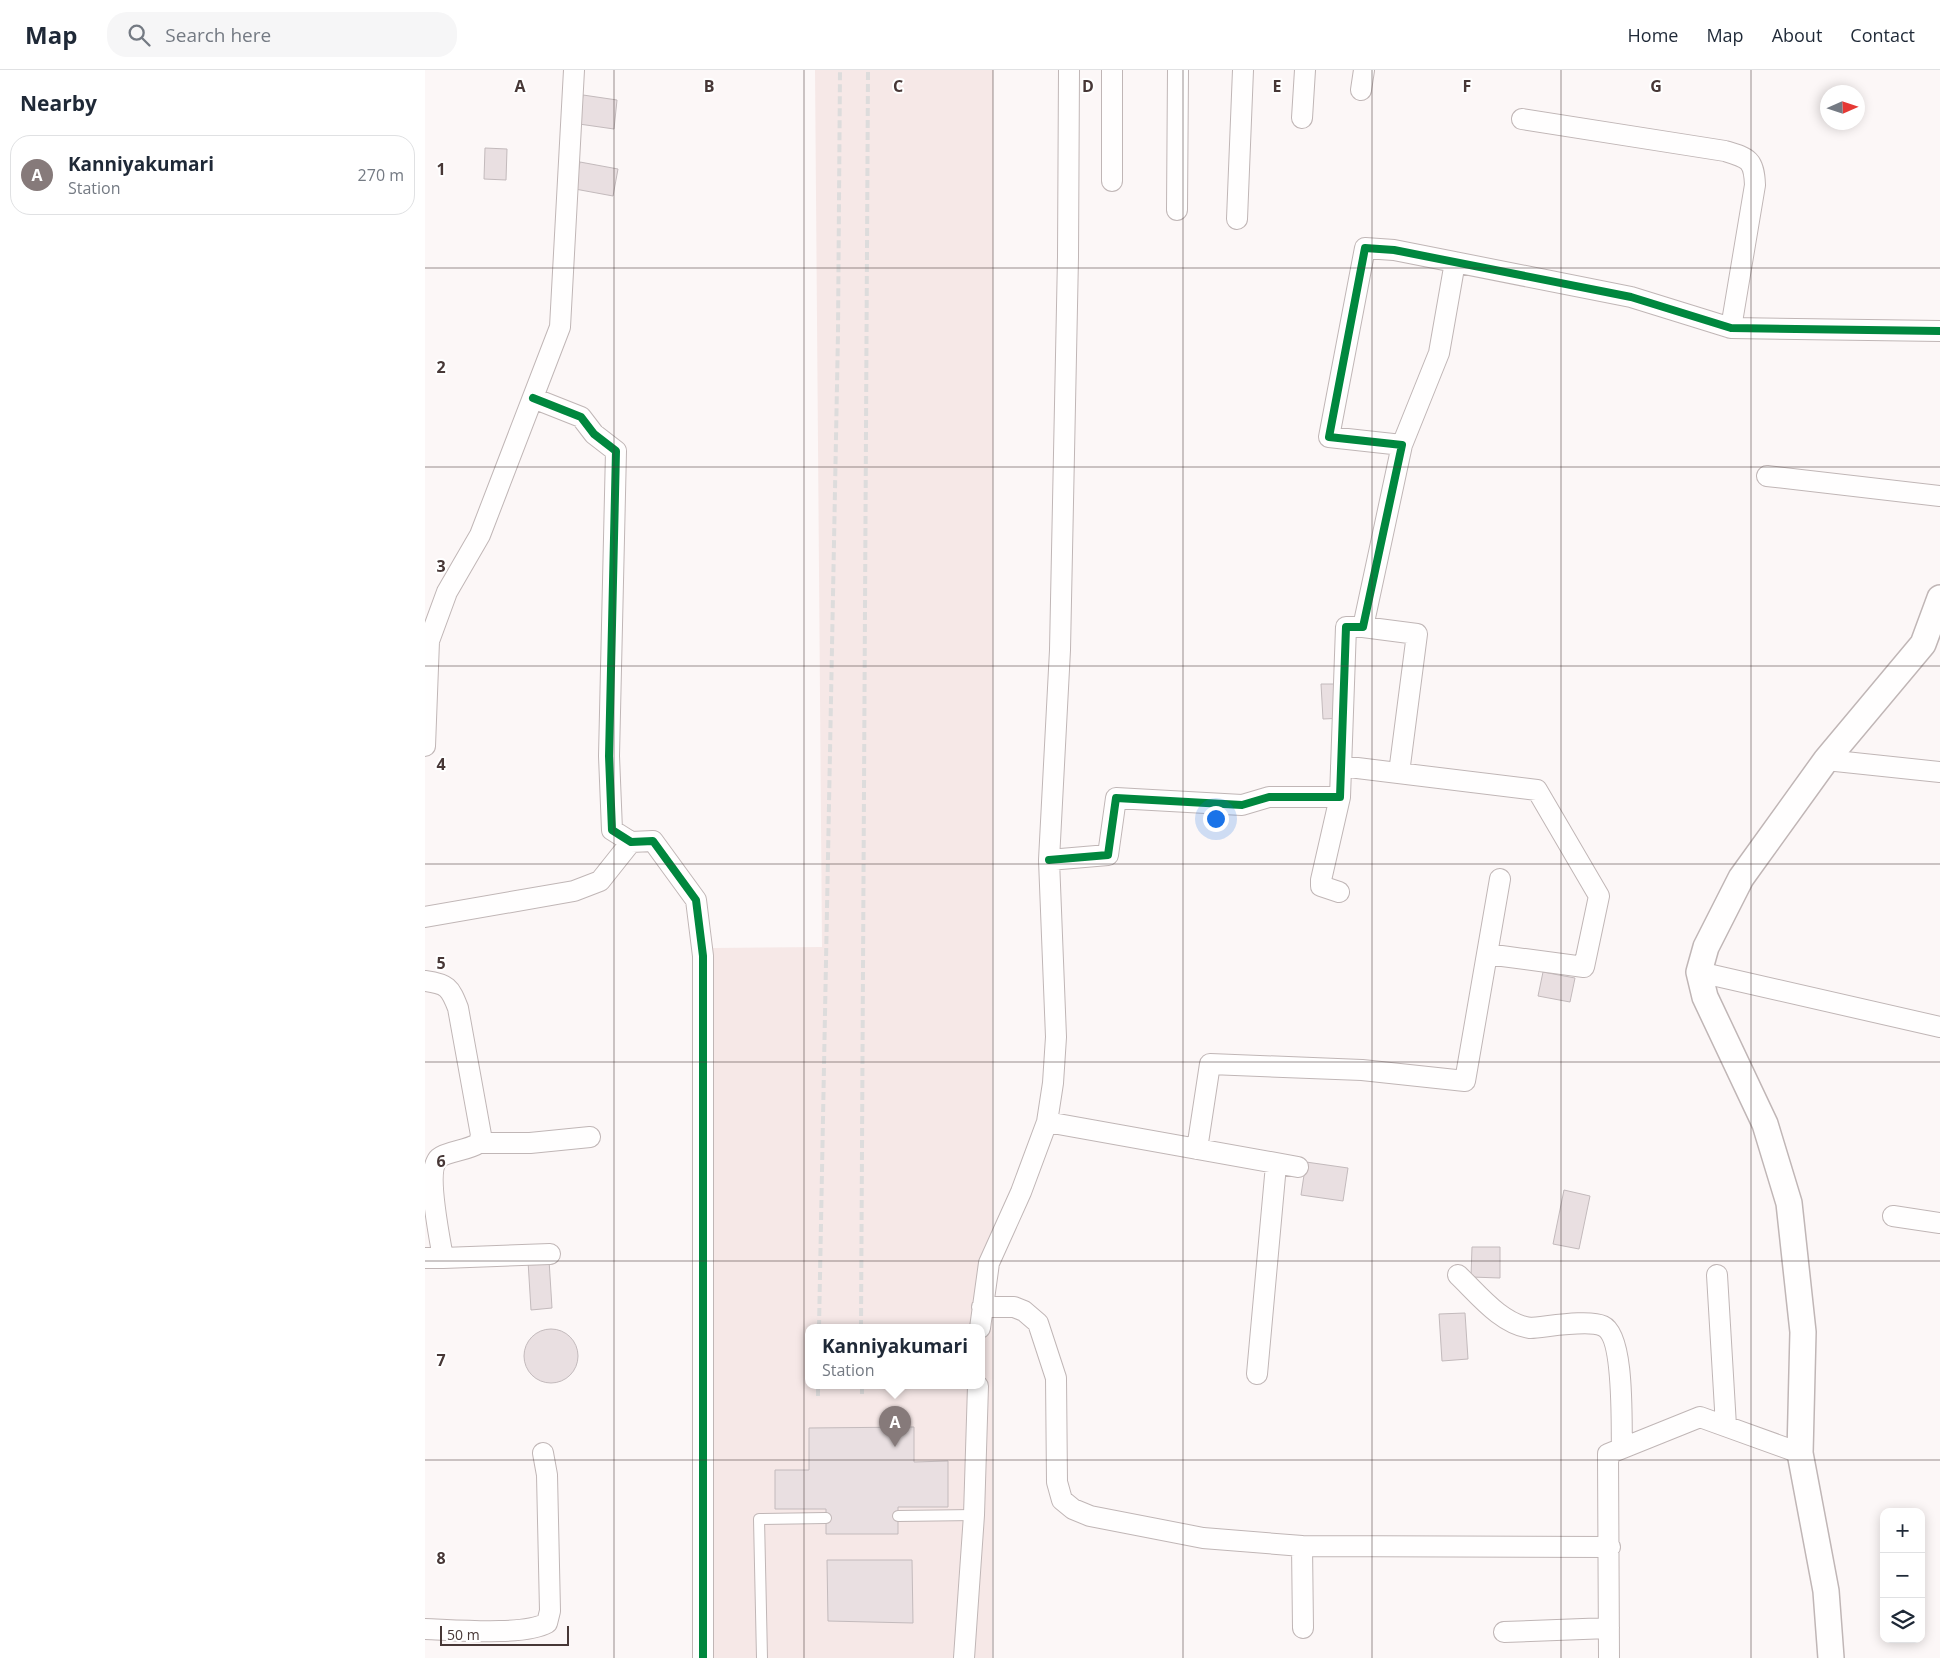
<!DOCTYPE html>
<html lang="en">
<head>
<meta charset="utf-8">
<style>
  body { margin:0; font-family:"Open Sans",sans-serif; background:#f6f6f7; color:#1f2937 }
  .controls { position:absolute; right:15px; bottom:15px; display:grid; overflow:hidden; border-radius:10px; box-shadow:0 2px 12px #0003 }
  .controls button { width:45px; height:45px; display:grid; place-items:center; padding:0; border:0; border-bottom:1px solid #e0e1e3; background:#fff; color:#1f2937; font:25px sans-serif }
  .compass { position:absolute; left:1395px; top:15px; width:45px; height:45px; border-radius:50%; background:#fff; box-shadow:0 2px 12px #0003; rotate:87deg }
  .scale { position:absolute; left:15px; bottom:12px; width:129px; box-sizing:border-box; padding-left:5px; border:2px solid #473736; border-top:0; font-size:14px; line-height:18px; white-space:nowrap; color:#473736; -webkit-text-stroke:4px #fff; paint-order:stroke }
  .you { position:absolute; left:790px; top:748px; width:18px; height:18px; margin:-12px; border:4px solid #fff; border-radius:50%; background:#1a73e8; box-shadow:0 0 0 8px #1a73e833 }
  .badge { display:grid; place-items:center; width:32px; height:32px; border-radius:50%; background:#867a7a; color:#fff; font-size:16px; font-weight:700 }
  .pin { position:absolute; translate:-50% -41px; filter:drop-shadow(0 1px 2px #0008) }
  .pin::after { content:''; position:absolute; top:26px; width:18px; height:15px; background:inherit; clip-path:polygon(0 0,100% 0,50% 100%) }
  .popup { position:absolute; left:380px; top:1254px; width:180px; height:65px; box-sizing:border-box; display:grid; place-content:center; border-radius:10px; background:#fff; filter:drop-shadow(0 1px 4px #0005); font-size:16px; white-space:nowrap; color:#747a83 }
  .popup b { font-size:19px; color:#1f2937 }
  .popup::after { content:''; position:absolute; left:50%; top:100%; margin-left:-10px; border:10px solid transparent; border-top-color:#fff }
  .list { margin:0; padding:0; list-style:none }
  h2 { display:flex; justify-content:space-between; align-items:center; height:65px; margin:0; padding:0 20px; font-size:21px }
  h2 small { font-size:16px; font-weight:400; color:#747a83 }
  .list li { display:grid; grid-template-columns:32px 1fr auto; gap:15px; align-items:center; box-sizing:border-box; height:80px; margin:0 10px 10px; padding:0 10px; border:1px solid #e0e1e3; border-radius:20px }
  .list b { display:block; font-size:19px; white-space:nowrap }
  .list p { margin:0; font-size:16px; white-space:nowrap; color:#747a83 }
  .list em { font-size:16px; font-style:normal; color:#747a83 }
  .icon { flex:none; width:28px; height:28px; fill:none; stroke:currentColor; stroke-width:2; stroke-linecap:round; stroke-linejoin:round }
  .map { position:relative; flex:none; width:1515px; height:1588px; overflow:hidden }
  header { display:flex; align-items:center; gap:30px; box-sizing:border-box; height:70px; padding:0 25px; background:#fff; border-bottom:1px solid #e0e1e3 }
  header strong { font-size:24px }
  nav { display:flex; gap:28px; margin-inline-start:auto; font-size:18px }
  .search { width:350px; height:45px; background:#f6f6f7; display:flex; align-items:center; gap:12px; box-sizing:border-box; padding:0 18px; border-radius:20px; color:#747a83; font-size:19px }
  main { display:flex }
  aside { flex:1; background:#fff }
  .map>svg:first-child { display:block }
  .built { fill:#f6e8e7; fill-rule:evenodd }
  .building { fill:#e9dfe1; stroke:#c3babc }
  .lines { fill:none; stroke-linecap:round; stroke-linejoin:round }
  .service-casing { stroke:#c0b6b6; stroke-width:12 }
  .minor-casing { stroke:#c0b6b6; stroke-width:22 }
  .tertiary-casing { stroke:#c0b6b6; stroke-width:28 }
  .service { stroke:#fffefe; stroke-width:10 }
  .minor { stroke:#fffefe; stroke-width:20 }
  .tertiary { stroke:#fffefe; stroke-width:25 }
  .rail { stroke:#dddcdc; stroke-width:4; stroke-dasharray:8 4; stroke-linecap:butt }
  .cycleway-casing { stroke:#fff; stroke-width:11 }
  .cycleway { stroke:#00873e; stroke-width:8 }
  .grid { fill:none; stroke:#473736; stroke-width:1; stroke-opacity:0.55 }
  .grid-label { font-size:16px; text-anchor:middle; font-weight:bold; fill:#473736; stroke:#fff; stroke-width:4; stroke-linejoin:round; paint-order:stroke }
</style>
</head>
<body>
<header>
<strong>Map</strong>
<div class="search"><svg class="icon" aria-label="search" viewBox="0 0 24 24"><circle cx="10" cy="10" r="6"/><path d="M15 15l6 6"/></svg>Search here</div>
<nav><a>Home</a><a>Map</a><a>About</a><a>Contact</a></nav>
</header>
<main>
<aside>
<h2>Nearby<small></small></h2>
<ul class="list">
<li><span class="badge">A</span><div><b>Kanniyakumari</b><p>Station</p></div><em>270 m</em></li>
</ul>
</aside>
<div class="map">
<svg width="1515" height="1588" viewBox="0 0 1515 1588">
  <rect width="100%" height="100%" fill="#fcf7f7"/>
  <path class="built" d="M390,0h178l-1,1588h-284l5,-710 109,-1zM384,1258h172v58h-172z"/>
  <path class="building" d="M158,25l34,5 -3,29 -35,-5z
    M60,78l22,1 -1,31 -22,-1z
    M155,92l38,7 -5,27 -38,-7z
    M896,614h22l2,34 -22,1z
    M1118,902l32,6 -5,24 -32,-6z
    M881,1092l42,6 -5,33 -42,-6z
    M1139,1120l26,6 -11,53 -26,-5z
    M1047,1177h28v31l-29,-1z
    M124,1190l3,48 -21,2 -3,-49z
    M1040,1243l3,46 -26,2 -3,-47z
    M99 1286a27 27 0 1 1 54 0a27 27 0 1 1-54 0Z
    M489,1357v35l34,-1v46h-50v27h-72v-25h-51v-39h34v-42z
    M402,1490h85l1,63 -85,-2z"/>
  <g class="lines">
    <g class="service-casing">
      <path id="service" d="M473,1446l76,-1
        M337,1588l-3,-139 67,-1"/>
    </g>
    <g class="minor-casing">
      <path id="minor" d="M936,20l3,-20
        M877,48l3,-48
        M1097,49l203,32c23,7 29,8 30,34l-24,143
        M687,111v-111
        M752,140l1,-140
        M812,149l6,-149
        M108,328l48,19 13,17 22,17 -7,305 3,74 19,12 22,-1 43,59 7,56v702
        M977,375l37,-92 16,-91
        M1342,406l173,20
        M938,557l54,7 -18,139
        M0,676l4,-105 18,-49 33,-57 80,-208 14,-257
        M1401,690l114,12
        M916,696l196,24 62,106 -15,71 -97,-13
        M624,790l59,-5 8,-57 126,7 27,-8h71l6,-170h17l39,-182 -73,-8 36,-189 29,2 237,47 100,31 209,3
        M914,822l-18,-6v-6l19,-83
        M0,847l149,-26 26,-10 31,-39
        M1274,902l241,55
        M0,911c22,3 25,6 33,27l23,127 -2,8c-12,8 -32,8 -40,15 -14,12 1,81 4,100h-18
        M622,1052l251,45
        M54,1073h51l60,-6
        M772,1079l13,-85 152,6 103,11 35,-202
        M1468,1146l47,7
        M18,1188l107,-4
        M1033,1205c20,19 43,49 72,53 17,-1 58,-9 73,-2 22,10 18,99 19,122
        M1292,1205l9,151
        M557,1237h32l10,4 14,12 18,55 1,104 5,18 11,9 17,7 113,22 99,8
        M555,1258l9,-65 32,-71 26,-70 6,-39 3,-46 -7,-177 11,-210 8,-393 1,-187
        M832,1304l19,-209
        M878,1558l-1,-82 308,1
        M0,1559c30,1 99,7 122,-6l3,-12 -3,-136 -4,-22
        M1079,1562l105,-4
        M539,1588l10,-143 4,-129
        M1184,1588l-1,-204 92,-37 100,36"/>
    </g>
    <g class="tertiary-casing">
      <path id="tertiary" d="M1406,1588l-5,-67 -26,-138 3,-121 -14,-129 -24,-79 -60,-127 -6,-25 7,-25 35,-69 85,-118 97,-116 17,-46"/>
    </g>
    <use href="#service" class="service"/>
    <use href="#minor" class="minor"/>
    <use href="#tertiary" class="tertiary"/>
    <path class="rail" d="M394,1258l19,-995 2,-263
      M436,1258l7,-1258
      M437,1316v10
      M393,1326v-10"/>
    <g class="cycleway-casing">
      <path id="cycleway" d="M108,328l48,19 13,17 22,17 -7,305 3,74 19,12 22,-1 43,59 7,56v702
        M624,790l59,-5 8,-57 126,7 27,-8h71l6,-170h17l39,-182 -73,-8 36,-189 29,2 237,47 100,31 209,3"/>
    </g>
    <use href="#cycleway" class="cycleway"/>
  </g>
  <path class="grid" d="M189,0v1588M379,0v1588M568,0v1588M758,0v1588M947,0v1588M1136,0v1588M1326,0v1588M0,198h1515M0,397h1515M0,596h1515M0,794h1515M0,992h1515M0,1191h1515M0,1390h1515"/>
  <g class="grid-label">
    <text x="95" y="22">A</text>
    <text x="284" y="22">B</text>
    <text x="473" y="22">C</text>
    <text x="663" y="22">D</text>
    <text x="852" y="22">E</text>
    <text x="1042" y="22">F</text>
    <text x="1231" y="22">G</text>
    <text x="16" y="105">1</text>
    <text x="16" y="303">2</text>
    <text x="16" y="502">3</text>
    <text x="16" y="700">4</text>
    <text x="16" y="899">5</text>
    <text x="16" y="1097">6</text>
    <text x="16" y="1296">7</text>
    <text x="16" y="1494">8</text>
  </g>
</svg>
<div class="controls">
<button>+</button>
<button>−</button>
<button><svg class="icon" aria-label="layers" viewBox="0 0 24 24"><path d="M12 4l9 5-9 5-9-5zM3 14l9 5 9-5"/></svg></button>
</div>
<svg class="compass" viewBox="-18 -18 36 36"><path d="M0-13l5 13h-10z" fill="#e53935"/><path d="M0 13l5-13h-10z" fill="#747a83"/></svg>
<div class="scale">50 m</div>
<div class="you"></div>
<div class="pin badge" style="left:470px;top:1377px">A</div>
<div class="popup"><b>Kanniyakumari</b>Station</div>
</div>
</main>
</body>
</html>
